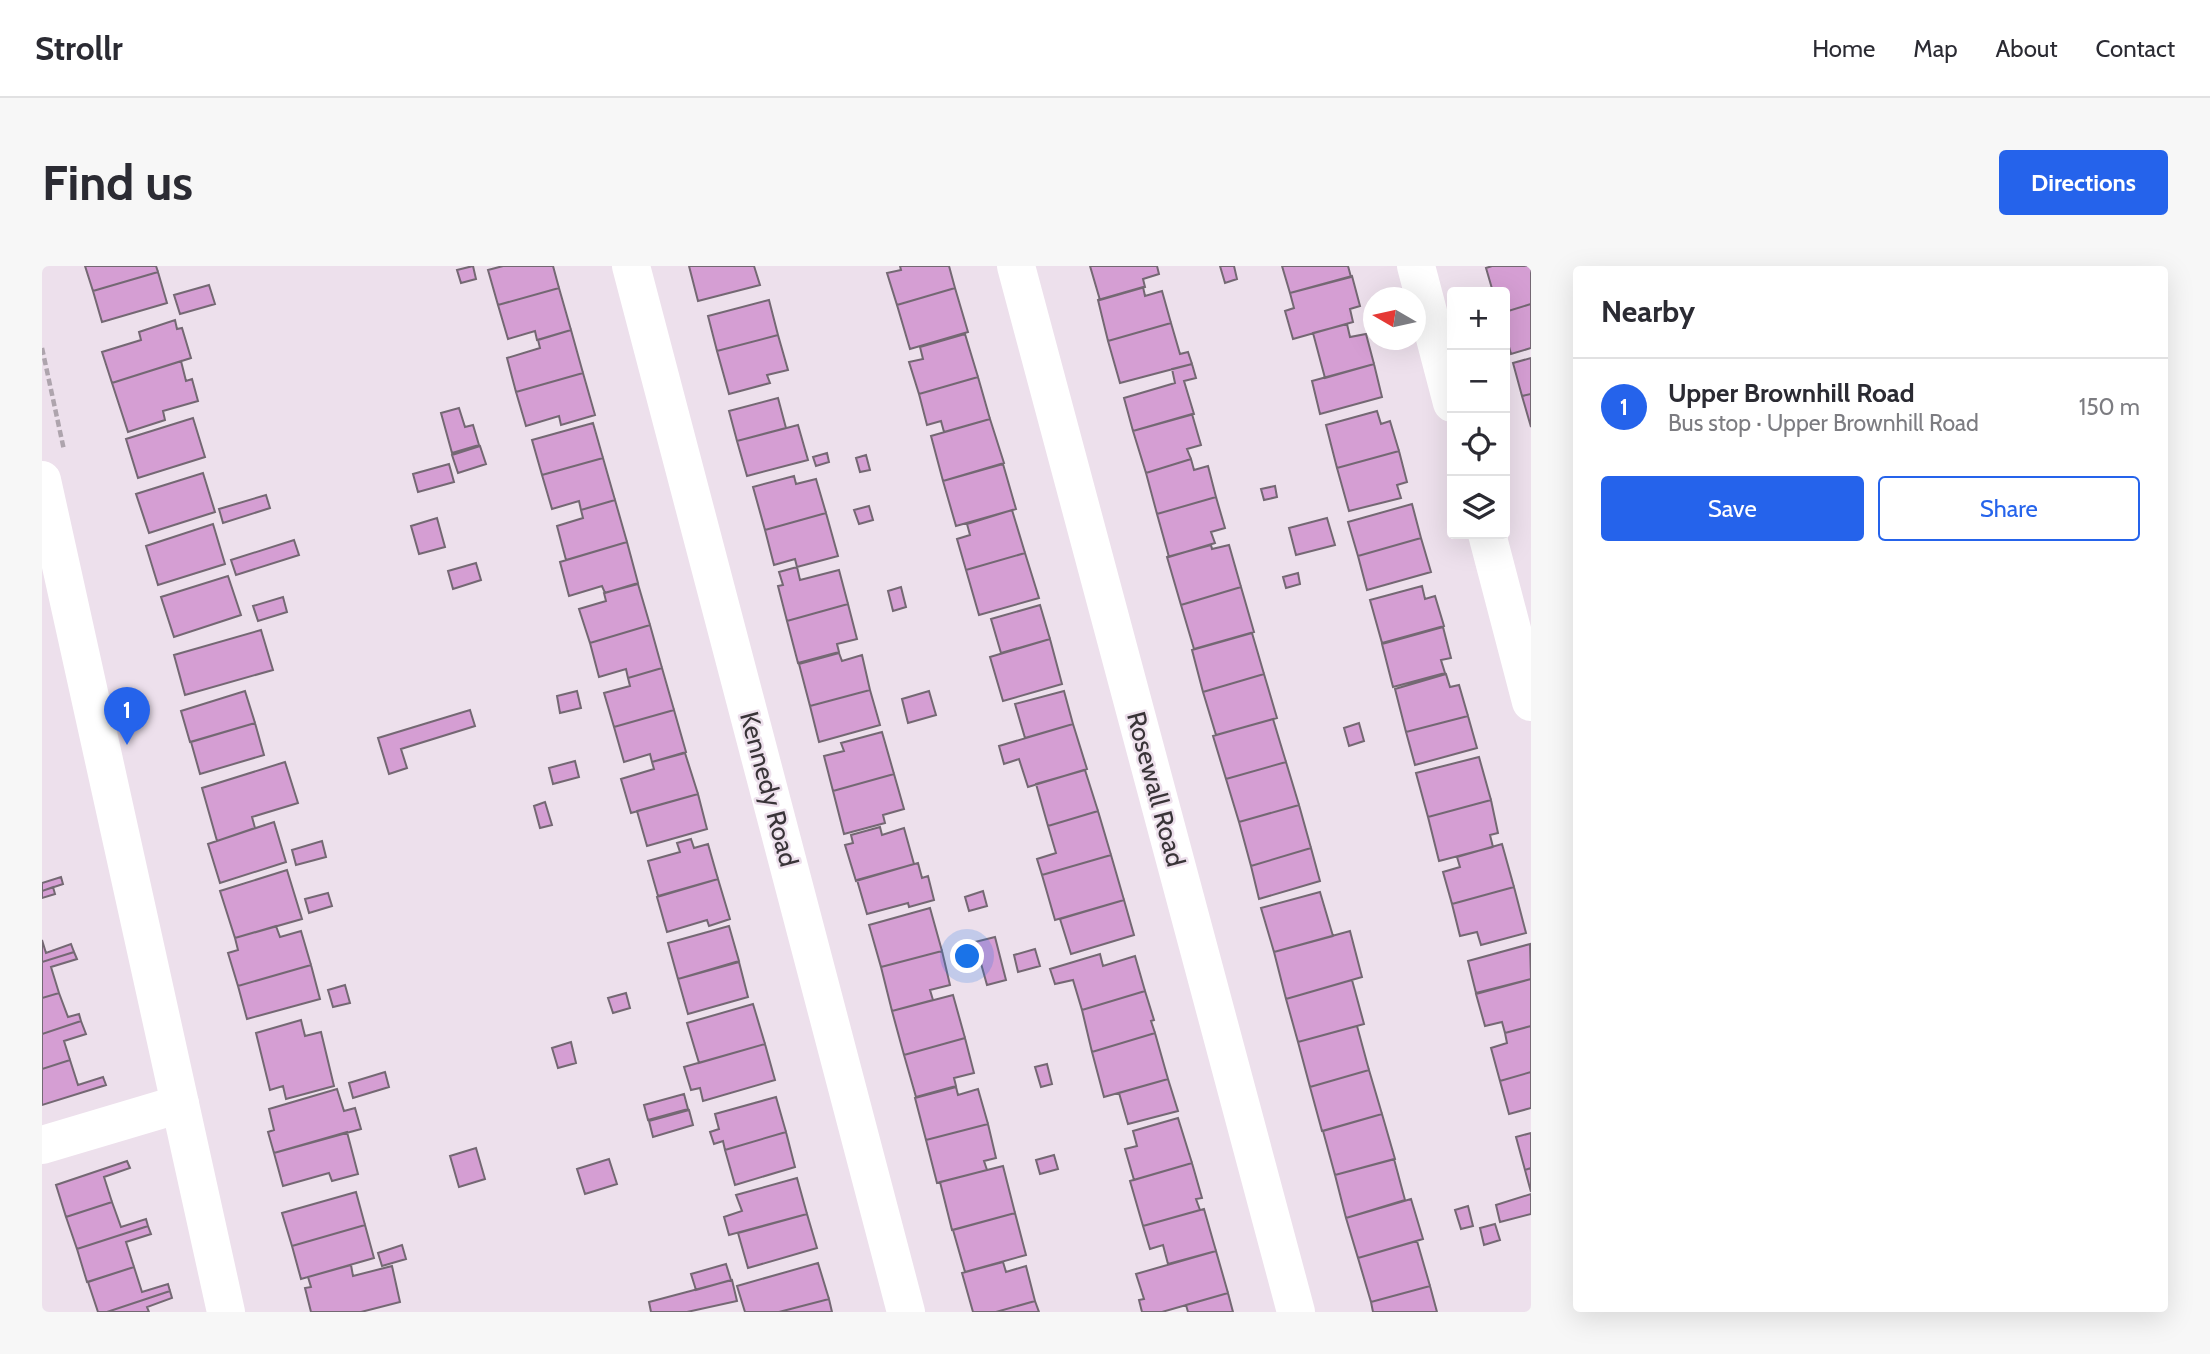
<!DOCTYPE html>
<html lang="en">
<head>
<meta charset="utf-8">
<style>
  body { margin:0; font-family:Cabin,sans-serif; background:#f7f7f7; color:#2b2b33 }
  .controls { position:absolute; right:21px; top:21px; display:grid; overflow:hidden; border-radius:7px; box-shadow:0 7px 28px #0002 }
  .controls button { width:63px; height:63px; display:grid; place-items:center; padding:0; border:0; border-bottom:2px solid #e1e1e2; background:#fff; color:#2b2b33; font:35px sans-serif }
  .compass { position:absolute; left:1321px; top:21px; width:63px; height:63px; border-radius:50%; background:#fff; box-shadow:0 7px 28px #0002; rotate:279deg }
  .you { position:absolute; left:926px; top:691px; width:24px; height:24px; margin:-18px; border:5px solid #fff; border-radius:50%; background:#1a73e8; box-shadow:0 0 0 10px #1a73e833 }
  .badge { display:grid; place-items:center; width:46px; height:46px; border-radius:50%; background:#2563eb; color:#fff; font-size:23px; font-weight:700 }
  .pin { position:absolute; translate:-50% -58px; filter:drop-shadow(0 2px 4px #0008) }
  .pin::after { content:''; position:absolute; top:37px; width:24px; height:21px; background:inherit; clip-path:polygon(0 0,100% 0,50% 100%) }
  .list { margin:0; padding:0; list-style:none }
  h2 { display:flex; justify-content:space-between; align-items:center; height:91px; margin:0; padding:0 28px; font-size:30px }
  h2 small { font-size:23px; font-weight:400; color:#7c7c81 }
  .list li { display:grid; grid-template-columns:46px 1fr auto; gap:21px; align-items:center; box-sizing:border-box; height:98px; padding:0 28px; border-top:2px solid #e1e1e2 }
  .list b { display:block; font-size:26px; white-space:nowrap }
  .list p { margin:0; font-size:23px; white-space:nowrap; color:#7c7c81 }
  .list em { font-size:23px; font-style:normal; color:#7c7c81 }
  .actions { display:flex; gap:14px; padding:21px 28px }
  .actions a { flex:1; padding:16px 0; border:2px solid #2563eb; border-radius:7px; text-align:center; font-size:24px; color:#2563eb }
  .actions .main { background:#2563eb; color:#fff }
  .icon { flex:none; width:38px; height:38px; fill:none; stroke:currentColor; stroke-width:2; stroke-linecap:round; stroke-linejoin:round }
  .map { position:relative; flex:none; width:1489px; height:1046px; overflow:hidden; border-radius:7px }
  header { display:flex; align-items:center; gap:42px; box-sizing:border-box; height:98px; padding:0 35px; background:#fff; border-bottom:2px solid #e1e1e2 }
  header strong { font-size:33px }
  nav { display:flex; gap:38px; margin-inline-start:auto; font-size:24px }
  .intro { display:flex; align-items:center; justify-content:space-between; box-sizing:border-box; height:168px; padding:0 42px }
  h1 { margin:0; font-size:49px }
  .button { padding:18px 32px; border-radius:7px; background:#2563eb; color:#fff; font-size:24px; font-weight:700 }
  main { display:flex; gap:42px; padding:0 42px }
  aside { flex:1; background:#fff; border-radius:7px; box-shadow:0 7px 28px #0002 }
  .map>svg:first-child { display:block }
  .building { fill:#d59ed3; stroke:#746873; stroke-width:2 }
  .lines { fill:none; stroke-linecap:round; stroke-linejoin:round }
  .path { stroke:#aea4ad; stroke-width:4.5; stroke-dasharray:7 3.5; stroke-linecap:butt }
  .minor { stroke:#fff; stroke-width:38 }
  .tertiary { stroke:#fff; stroke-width:38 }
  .labels { text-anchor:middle; stroke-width:5; stroke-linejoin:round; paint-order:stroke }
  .street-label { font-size:26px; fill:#393438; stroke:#ede0ec }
</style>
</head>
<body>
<header>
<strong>Strollr</strong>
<nav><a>Home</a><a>Map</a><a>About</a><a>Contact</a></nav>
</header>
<div class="intro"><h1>Find us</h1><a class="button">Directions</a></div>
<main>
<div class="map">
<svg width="1489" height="1046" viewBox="0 0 1489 1046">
  <rect width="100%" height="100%" fill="#ede0ec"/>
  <path class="building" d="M43,0h71l2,6 -65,19z
    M431,0l3,13 -15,4 -4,-13z
    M461,0h50l6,22 -61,17 -10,-35z
    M647,0h65l6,19 -62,16z
    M858,0h49l6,22 -58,17 -10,-32 14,-3z
    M1048,0h67l2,8 -16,5 2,8 -45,13z
    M1178,0h14l3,13 -12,4z
    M1240,0h66l3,11 -61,16z
    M1450,0h39v38l-26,8v-20h-12l-7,-24z
    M116,6l9,31 -65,19 -9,-31z
    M1310,10l8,30 -10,3 3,13 -60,17 -8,-28 9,-3 -4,-15z
    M167,19l6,19 -35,10 -6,-19z
    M1101,21l2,9 17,-5 9,32 -63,18 -10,-41z
    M517,22l12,42 -34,10 -2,-9 -27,8 -10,-34z
    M913,22l13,44 -58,17 -13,-44z
    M727,34l9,35 -61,16 -9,-35z
    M1489,38v44l-20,6 -6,-22v-20z
    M133,54l2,9 5,-1 9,30 -79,25 -10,-31 39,-12 -2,-8z
    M1129,57l9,31 8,-2 4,12 -72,19 -12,-42z
    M1305,58l3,13 16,-3 8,30 -49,14 -12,-45z
    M529,64l12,43 -67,19 -9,-34 33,-10 -2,-8z
    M923,68l13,43 -59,17 -10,-32 14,-3 -3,-12z
    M736,69l10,35 -21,5 3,8 -41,11 -12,-43z
    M1489,92v36l-9,2 -9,-33z
    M139,95l5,20 6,-2 6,22 -35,10 2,9 -37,12 -16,-49z
    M1150,98l4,14 -12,3 10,33 -61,17 -9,-33 51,-15 -3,-14z
    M1332,98l8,33 -62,17 -8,-33z
    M541,107l12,42 -34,10 -2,-9 -33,10 -10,-34z
    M936,111l12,42 -46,13 -3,-11 -14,4 -8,-31z
    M1489,128v33l-9,-31z
    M736,132l8,30 -49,13 -8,-30z
    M417,142l6,19 8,-2 6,20 -27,8 -11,-40z
    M1335,145l4,13 9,-3 9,30 -62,17 -11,-43z
    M1150,148l9,31 -14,4 4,10 -45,14 -13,-42z
    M151,152l12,39 -67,21 -12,-39z
    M948,153l14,44 -61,18 -12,-45z
    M551,157l10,35 -61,17 -10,-35z
    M756,159l10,35 -61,16 -10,-35z
    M438,180l6,18 -28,9 -6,-18z
    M1357,185l8,31 -10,3 4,13 -52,13 -12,-43z
    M785,187l2,9 -13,4 -3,-9z
    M824,189l4,15 -10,2 -4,-14z
    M561,192l12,42 -34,10 -2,-9 -27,8 -10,-34z
    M1149,193l3,11 14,-4 8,31 -59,17 -11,-41z
    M407,198l5,18 -36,10 -5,-18z
    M961,198l13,45 -60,17 -13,-45z
    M161,207l12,39 -66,21 -13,-39z
    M752,210l2,8 20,-5 10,34 -61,17 -12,-43z
    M1233,220l2,11 -13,3 -3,-11z
    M224,229l4,13 -47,15 -4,-14z
    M1174,231l9,31 -14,4 4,11 -46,14 -12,-43z
    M573,234l12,42 -61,18 -9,-34 26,-8 -2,-8z
    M1370,238l9,34 -63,18 -10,-34z
    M827,240l4,14 -14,4 -5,-14z
    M970,244l13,43 -59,17 -9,-31 13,-4 -3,-11z
    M784,247l12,43 -41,11 -2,-8 -21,6 -9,-35z
    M395,252l8,29 -26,7 -8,-28z
    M1285,252l8,27 -39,10 -7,-27z
    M171,258l12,40 -67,21 -12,-39z
    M1379,272l10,34 -64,18 -9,-34z
    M252,274l5,15 -63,20 -5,-15z
    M585,276l11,41 -33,10 -3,-7 -33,10 -9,-34z
    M1169,279l1,4 17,-4 12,42 -60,18 -14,-48z
    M983,287l14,45 -60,17 -13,-45z
    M434,297l5,17 -28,9 -5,-18z
    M755,301l3,13 39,-10 9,34 -61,17 -9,-35 5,-1 -4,-13z
    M1256,307l2,11 -14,4 -3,-11z
    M186,310l13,39 -67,22 -13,-40z
    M596,318l12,41 -60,18 -11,-34 27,-8 -2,-8z
    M1380,320l3,13 10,-3 9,30 -62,17 -12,-43z
    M859,321l5,20 -13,4 -5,-20z
    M1199,321l13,45 -60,17 -13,-44z
    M241,331l4,15 -29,9 -5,-15z
    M806,338l9,35 -20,5 2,8 -41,11 -11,-42z
    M998,339l10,34 -49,14 -10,-34z
    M608,359l12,43 -34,10 -2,-9 -27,8 -9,-34z
    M1401,361l8,31 -10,2 4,13 -52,14 -11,-43z
    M219,364l12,40 -88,25 -11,-40z
    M1210,367l12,41 -61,18 -11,-42z
    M1008,373l12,45 -59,17 -13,-44z
    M797,387l3,8 20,-6 8,35 -60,16 -11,-42z
    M620,402l12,42 -60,17 -10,-34 26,-7 -2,-8z
    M1222,408l13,44 -61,17 -13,-43z
    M1404,408l4,13 9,-2 9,31 -62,16 -11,-43z
    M828,424l10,35 -61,17 -9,-36z
    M203,425l10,32 -65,19 -9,-31z
    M535,425l4,17 -21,5 -3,-17z
    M887,425l7,24 -28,8 -6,-24z
    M1022,425l9,33 -48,14 -10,-34z
    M428,444l5,16 -74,23 6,19 -18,6 -11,-36z
    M632,444l12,42 -34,10 -2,-8 -26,8 -10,-35z
    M1426,450l9,32 -62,17 -9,-33z
    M1231,453l13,43 -60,17 -13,-43z
    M213,457l9,32 -64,19 -9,-32z
    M1317,457l5,18 -15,5 -5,-18z
    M1031,458l14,45 -59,18 -9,-28 -15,5 -5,-18z
    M840,466l12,42 -61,17 -9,-35 20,-5 -3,-8z
    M643,487l13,41 -67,19 -10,-34 33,-10 -2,-7z
    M1437,491l12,43 -63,17 -12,-44z
    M533,495l4,16 -26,7 -4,-16z
    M243,496l13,41 -46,14 3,11 -38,13 -15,-53z
    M1244,496l13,43 -60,17 -13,-43z
    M1043,504l13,41 -50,15 -12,-42z
    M852,508l10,35 -21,6 2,8 -41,11 -11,-43z
    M656,528l9,35 -60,17 -10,-35z
    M1449,534l7,33 -8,2 3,12 -54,14 -11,-44z
    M503,536l7,23 -12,3 -6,-22z
    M1257,539l12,43 -60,18 -12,-44z
    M1056,545l13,44 -69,20 -5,-16 19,-6 -8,-27z
    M232,556l12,40 -66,21 -12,-39z
    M838,561l2,8 22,-7 10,36 -58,17 -11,-36 8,-2 -2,-8z
    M649,573l3,9 14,-4 10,35 -60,17 -10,-35 32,-9 -3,-9z
    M280,575l4,16 -30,8 -4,-15z
    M1460,578l12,43 -62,17 -9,-32 17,-5 -3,-10z
    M1269,582l9,33 -61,18 -8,-33z
    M1069,589l13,45 -69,20 -13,-45z
    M876,597l4,15 6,-2 6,24 -25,7 -1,-4 -41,11 -10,-34z
    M245,604l15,49 -67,19 -15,-47z
    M19,611l2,7 -21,7v-8z
    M676,613l12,40 -21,7 -2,-6 -40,12 -10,-35z
    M11,621l2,7 -13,4v-7z
    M1472,621l12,46 -45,12 -4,-13 -17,4 -8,-32z
    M941,625l4,15 -18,5 -4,-14z
    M1278,626l13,44 -59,16 -13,-44z
    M286,627l4,13 -23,7 -4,-14z
    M1082,634l10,35 -63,19 -11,-35z
    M888,642l12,43 -61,16 -12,-42z
    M234,660l4,11 21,-6 10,34 -73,21 -10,-33 10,-3 -3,-12z
    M687,660l10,35 -61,18 -10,-36z
    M1308,665l12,46 -76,22 -12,-47z
    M953,671l11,43 -19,5 -12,-43z
    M0,674l4,13 25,-9 3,8 -32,10z
    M1488,678l1,35 -55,14 -8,-32z
    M993,683l5,17 -22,6 -4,-17z
    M900,685l8,34 -20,5 3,10 -41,11 -11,-44z
    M32,686l3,7 -26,8 8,26 -17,5v-36z
    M1058,688l3,12 32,-10 10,35 -63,19 -9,-30 -18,4 -5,-15z
    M697,696l9,35 -60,17 -10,-35z
    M269,699l9,34 -73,20 -9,-33z
    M1489,713v47l-26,7 -3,-11 -17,4 -9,-32z
    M1310,714l12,44 -66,18 -12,-43z
    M303,719l5,18 -17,4 -5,-17z
    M1103,725l9,29 -3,1 4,12 -63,19 -10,-42z
    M17,727l9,24 11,-3 2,7 -39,13v-36z
    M584,727l4,15 -17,5 -5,-15z
    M911,729l12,43 -61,17 -12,-44z
    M711,738l12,40 -66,19 -12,-40z
    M259,754l4,16 16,-4 13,54 -48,13 -3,-13 -13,4 -14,-57z
    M39,755l5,13 -22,7 6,19 -28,9v-35z
    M1315,760l12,44 -59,17 -12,-45z
    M1489,760v46l-31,9 -9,-33 16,-5 -2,-10z
    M1113,767l13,46 -64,18 -12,-45z
    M923,772l9,35 -20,5 2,8 -40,11 -12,-42z
    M529,776l5,21 -18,5 -6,-20z
    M723,778l10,36 -72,21 -3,-13 -9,2 -7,-23z
    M28,794l8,25 25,-8 3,8 -64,20v-36z
    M1005,798l5,20 -11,3 -6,-20z
    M1327,804l13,44 -60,17 -12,-44z
    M343,806l4,15 -36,11 -4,-15z
    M1489,806v36l-22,6 -9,-33z
    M1126,813l10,32 -50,13 -9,-31z
    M914,821l2,8 20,-6 10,35 -62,16 -11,-42z
    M295,823l7,22 11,-3 6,21 -87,24 -6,-21 6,-2 -5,-21z
    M642,828l4,15 -40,11 -4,-15z
    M734,831l10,35 -61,18 -2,-9 -9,3 -4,-12 9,-3 -4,-15z
    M647,844l4,15 -40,12 -4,-16z
    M1340,848l13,45 -60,16 -12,-44z
    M1136,852l14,45 -58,17 -9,-31 12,-3 -4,-15z
    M946,858l8,34 -12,3 3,9 -50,13 -11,-43z
    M305,866l11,42 -26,7 -3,-8 -46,13 -9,-33z
    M744,866l9,35 -60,18 -10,-35z
    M1489,867v35l-6,2 -9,-33z
    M434,882l9,31 -26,8 -9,-31z
    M1012,889l4,14 -18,5 -4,-14z
    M567,893l8,25 -32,10 -8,-25z
    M1352,893l11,41 -59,18 -11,-43z
    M85,895l3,7 -26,9 8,25 -46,15 -10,-32z
    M1150,897l10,35 -6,1 4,11 -57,16 -13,-45z
    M961,900l12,47 -63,17 -12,-48z
    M1489,902v24l-6,-22z
    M755,912l10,36 -78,21 -5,-18 18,-6 -6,-16z
    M314,926l9,33 -73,21 -10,-33z
    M1489,928v20l-31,8 -4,-17z
    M1369,933l12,40 -65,19 -12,-40z
    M70,936l9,25 25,-8 2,7 -71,23 -11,-32z
    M1426,940l5,20 -12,3 -6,-19z
    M1162,943l12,42 -48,13 -5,-19 -13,4 -7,-23z
    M973,947l11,42 -61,17 -12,-42z
    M765,948l10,34 -69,20 -10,-35z
    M1453,958l5,16 -16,5 -4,-17z
    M323,959l9,33 -73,21 -9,-33z
    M106,960l3,8 -25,8 8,25 -47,15 -10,-33z
    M1375,975l13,45 -59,16 -13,-44z
    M360,979l4,14 -24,7 -4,-13z
    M1174,985l12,42 -66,19h-20l-3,-12 5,-1 -8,-25z
    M961,996l3,10 20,-6 9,35 -39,11h-23l-11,-39z
    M776,997l11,36 -50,13h-34l-8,-26z
    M684,998l5,16 -35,10 -5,-16z
    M309,999l2,11 39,-10 8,36 -39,10h-50l-6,-24 6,-1 -3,-10z
    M92,1001l8,25 26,-8 2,7 -63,21h-9l-10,-30z
    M690,1014l5,21 -50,11h-36l-2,-10z
    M1388,1020l7,26h-64l-2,-10z
    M128,1025l2,7 -25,9 2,5h-42z
    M1186,1027l5,19h-45l-2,-7z
    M787,1033l3,13h-53z
    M993,1035l4,11h-43z"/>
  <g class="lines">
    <path class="path" d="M0,82l22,102"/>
    <path class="minor" d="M589,0l275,1046
      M974,0l280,1046
      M1374,0l36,137
      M1445,268l44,168
      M0,879l138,-41"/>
    <path class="tertiary" d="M0,214l184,832"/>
  </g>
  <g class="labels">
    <g class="street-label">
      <text transform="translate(727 523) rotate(75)" y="9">Kennedy Road</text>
      <text transform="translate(1114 523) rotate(75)" y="9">Rosewall Road</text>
    </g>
  </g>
</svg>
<div class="controls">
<button>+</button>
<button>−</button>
<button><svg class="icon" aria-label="locate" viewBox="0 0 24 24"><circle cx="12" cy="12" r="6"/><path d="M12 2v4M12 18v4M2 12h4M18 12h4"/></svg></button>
<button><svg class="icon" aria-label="layers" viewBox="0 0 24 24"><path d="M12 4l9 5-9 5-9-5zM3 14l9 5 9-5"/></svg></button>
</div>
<svg class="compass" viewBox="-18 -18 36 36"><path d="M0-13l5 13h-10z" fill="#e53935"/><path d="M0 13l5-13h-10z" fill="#7c7c81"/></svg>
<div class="you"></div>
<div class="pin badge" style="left:85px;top:479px">1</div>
</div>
<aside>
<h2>Nearby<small></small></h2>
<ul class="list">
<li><span class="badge">1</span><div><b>Upper Brownhill Road</b><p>Bus stop · Upper Brownhill Road</p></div><em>150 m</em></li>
</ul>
<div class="actions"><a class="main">Save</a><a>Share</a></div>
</aside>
</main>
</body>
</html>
